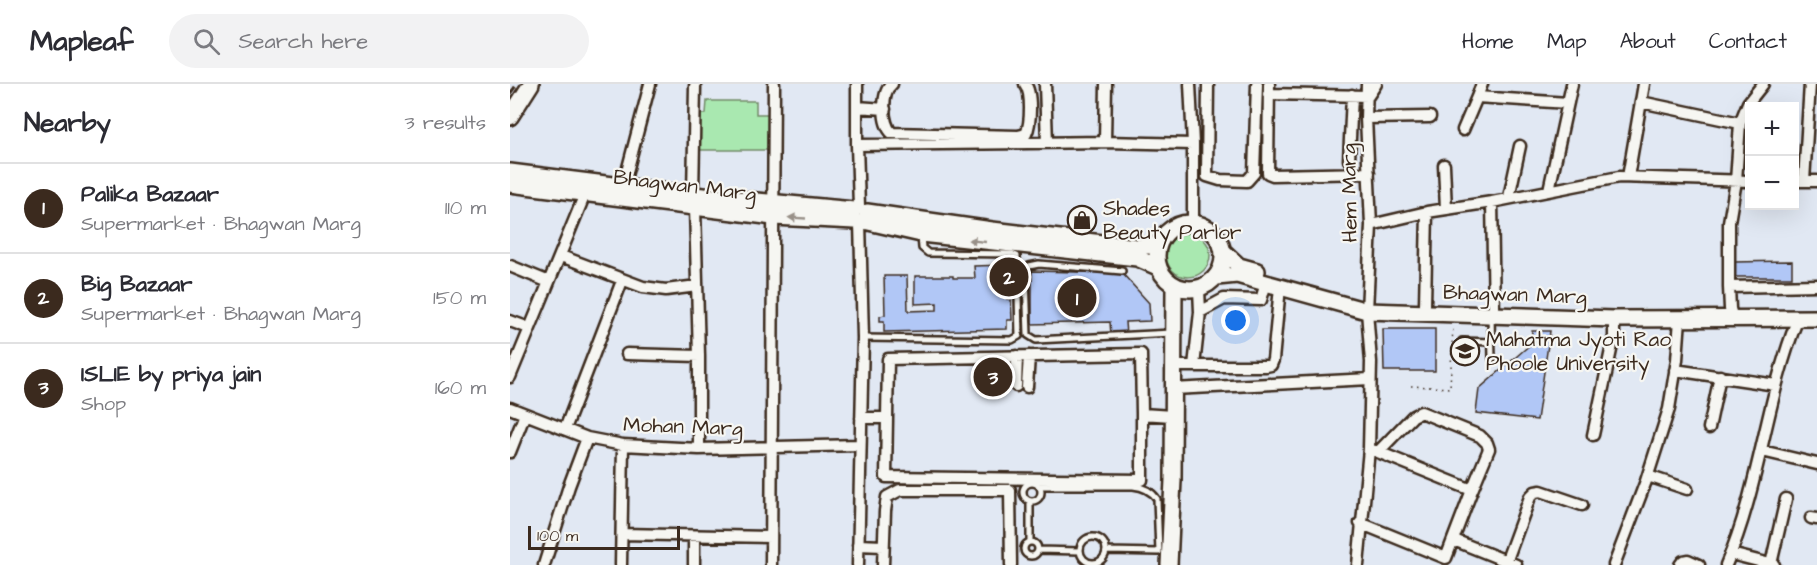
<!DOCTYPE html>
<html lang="en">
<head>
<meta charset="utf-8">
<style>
  body { margin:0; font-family:"Architects Daughter",sans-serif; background:#f2f2f3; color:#2b2b33 }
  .controls { position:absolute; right:18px; top:18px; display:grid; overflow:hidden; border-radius:0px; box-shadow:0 6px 24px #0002 }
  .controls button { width:54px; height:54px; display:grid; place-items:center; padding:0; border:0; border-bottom:2px solid #e1e1e2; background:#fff; color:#2b2b33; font:30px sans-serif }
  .scale { position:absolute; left:18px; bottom:15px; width:152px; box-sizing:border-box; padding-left:6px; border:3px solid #3b2a1e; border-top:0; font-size:16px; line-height:21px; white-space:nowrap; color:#3b2a1e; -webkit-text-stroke:4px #f6f6f2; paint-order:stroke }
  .you { position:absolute; left:726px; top:237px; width:21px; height:21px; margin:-15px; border:4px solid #fff; border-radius:50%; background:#1a73e8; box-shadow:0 0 0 9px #1a73e833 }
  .badge { display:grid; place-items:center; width:39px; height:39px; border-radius:50%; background:#3b2a1e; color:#fff; font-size:20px; font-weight:700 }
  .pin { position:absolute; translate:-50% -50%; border:3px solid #fff; box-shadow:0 2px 6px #0006 }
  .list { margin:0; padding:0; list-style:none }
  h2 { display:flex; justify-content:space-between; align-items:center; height:78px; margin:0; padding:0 24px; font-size:26px }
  h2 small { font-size:20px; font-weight:400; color:#7c7c81 }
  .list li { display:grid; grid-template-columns:39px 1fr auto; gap:18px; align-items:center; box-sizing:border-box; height:90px; padding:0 24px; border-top:2px solid #e1e1e2 }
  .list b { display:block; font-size:22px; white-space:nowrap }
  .list p { margin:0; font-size:20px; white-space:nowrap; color:#7c7c81 }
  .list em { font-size:20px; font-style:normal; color:#7c7c81 }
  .icon { flex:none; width:33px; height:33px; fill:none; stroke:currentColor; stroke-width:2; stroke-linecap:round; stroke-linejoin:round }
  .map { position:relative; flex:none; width:1307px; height:481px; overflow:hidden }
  header { display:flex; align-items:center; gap:36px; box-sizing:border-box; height:84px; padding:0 30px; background:#fff; border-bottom:2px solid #e1e1e2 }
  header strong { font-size:28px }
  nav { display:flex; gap:33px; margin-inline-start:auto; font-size:21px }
  .search { width:420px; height:54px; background:#f2f2f3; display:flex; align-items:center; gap:15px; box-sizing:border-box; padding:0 21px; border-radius:33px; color:#7c7c81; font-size:22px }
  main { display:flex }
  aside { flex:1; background:#fff }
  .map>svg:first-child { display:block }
  .green { fill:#a9e8b0; stroke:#728967; stroke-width:1.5 }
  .building { fill:#b1c7f6; stroke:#3b2a1e; stroke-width:1.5 }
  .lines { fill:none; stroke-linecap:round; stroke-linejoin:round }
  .lane-casing { stroke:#3b2a1e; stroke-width:10 }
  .street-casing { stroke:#3b2a1e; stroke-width:15 }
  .secondary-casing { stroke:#3b2a1e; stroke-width:20 }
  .path { stroke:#3b2a1e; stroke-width:1.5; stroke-dasharray:1.5 4.5; stroke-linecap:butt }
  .lane { stroke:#f6f6f2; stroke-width:5 }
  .street { stroke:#f6f6f2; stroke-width:10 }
  .secondary { stroke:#f6f6f2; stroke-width:15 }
  .rail { stroke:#3b2a1e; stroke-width:3; stroke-dasharray:9 4.5; stroke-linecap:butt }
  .oneway { fill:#989088 }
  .labels { text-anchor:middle; stroke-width:4.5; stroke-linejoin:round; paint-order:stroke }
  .street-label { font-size:21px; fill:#3b2a1e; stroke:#f6f6f2 }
  .poi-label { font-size:21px; fill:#3b2a1e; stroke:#f6f6f2; text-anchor:start }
</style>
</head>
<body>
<header>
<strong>Mapleaf</strong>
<div class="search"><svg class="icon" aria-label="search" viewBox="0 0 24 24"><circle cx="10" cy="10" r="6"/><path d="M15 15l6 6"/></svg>Search here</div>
<nav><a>Home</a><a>Map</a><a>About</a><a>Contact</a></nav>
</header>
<main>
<aside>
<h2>Nearby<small>3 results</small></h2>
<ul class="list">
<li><span class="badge">1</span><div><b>Palika Bazaar</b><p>Supermarket · Bhagwan Marg</p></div><em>110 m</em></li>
<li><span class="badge">2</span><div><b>Big Bazaar</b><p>Supermarket · Bhagwan Marg</p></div><em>150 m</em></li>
<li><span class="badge">3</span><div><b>ISLIE by priya jain</b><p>Shop</p></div><em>160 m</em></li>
</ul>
</aside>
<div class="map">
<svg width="1307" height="481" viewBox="0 0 1307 481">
  <rect width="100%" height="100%" fill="#e1e8f3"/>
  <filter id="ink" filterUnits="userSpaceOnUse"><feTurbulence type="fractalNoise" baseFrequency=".0167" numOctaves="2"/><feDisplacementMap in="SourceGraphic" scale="12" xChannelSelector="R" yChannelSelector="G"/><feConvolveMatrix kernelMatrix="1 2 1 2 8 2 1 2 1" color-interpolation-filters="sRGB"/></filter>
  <g filter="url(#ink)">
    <path class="green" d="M197,17h49v13h13v36h-72l1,-36h8z
      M656 171a22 22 0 1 1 44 0a22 22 0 1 1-44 0Z"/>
    <path class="building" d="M1282,177v16h-57v-15z
      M496,181l1,34h4l1,21h-5v9l-123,3v-11h-4v-5l5,-1 -1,-39h23l1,35 29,-1v-7l-22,1v-28h38v2h22l-1,-12z
      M522,187l90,2 27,30 1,18 -25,1 1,13h-15l-1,-13 -78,2z
      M873,245h52v42h-51z
      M1022,247h18l-13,89 -61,-7 3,-24 52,-45z"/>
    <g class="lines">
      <g class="lane-casing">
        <path id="lane" d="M612,187l-83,-7 -10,2 -3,10 2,59 8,5 136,-7
          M981,232l1,43
          M353,254l149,2 7,-4 -2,-80 -5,-2 -84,-1 -6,-5 -1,-13
          M952,257l30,1
          M513 408a9 9 0 1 1 18 0a9 9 0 1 1-18 0Z
          M529,402h94c10,1 18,4 24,13l2,53 -52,-1
          M570 466a13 13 0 1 1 26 0a13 13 0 1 1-26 0Z
          M514 465a7 7 0 1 1 14 0a7 7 0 1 1-14 0Z
          M520,458v-41
          M529,466l41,1"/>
      </g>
      <g class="street-casing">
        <path id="street" d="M347,0v61l2,62
          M382,0c-11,8 -10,40 0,49l126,3 8,-2c5,-10 6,-42 -1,-50
          M535,0l2,59
          M596,0l-1,58 88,2
          M680,0l3,60v79
          M698,0l-1,92 13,4 27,1 7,-8 3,-89
          M759,0l-1,89 5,2 96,-2
          M972,0l-5,13 91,6
          M185,2l-2,109 2,12 4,149v93
          M758,10l100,2 8,-12
          M1131,18l99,21
          M347,23l28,2
          M856,34l64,-1
          M953,46l14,-33
          M347,61l248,-3
          M839,76l3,-65
          M934,81l2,44
          M1118,93l16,-93
          M1284,97h23
          M1294,97l6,-97
          M113,103l27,-103
          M1039,106l23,-106
          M999,113l11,-51
          M982,118l2,112
          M861,141l56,-13 65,-10 127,-25 131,4
          M51,172l82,31 23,3 31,-4
          M0,182l39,16
          M1219,203l88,-2
          M915,221l2,-93
          M690,228l24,-13 37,1 5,-17
          M1223,235l-3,-10 -1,-22v-65l7,-41 4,-58 8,-20 15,-19
          M0,237l19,7
          M117,270l72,2
          M663,282h93l5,-1 2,-5 7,-73
          M684,282l6,-54 -1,-23
          M1165,286l101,15
          M0,293l75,-183
          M506,302l1,-30
          M517,303l2,-31
          M663,305l197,-10
          M0,324l77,30 36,7 76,4 161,-4
          M632,330v66l-256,-3 2,-118 253,-5 1,60 30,2
          M351,334h25
          M1199,344l11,-52
          M55,345l57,-148
          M1083,351l21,-99v-17
          M859,365l9,3 94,38 17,-41 -2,-6 -7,-7 -59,-24 -8,4 -35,36
          M1252,367l55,13
          M0,368l15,-38
          M1138,392l39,13
          M1301,434l6,1
          M850,439l86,35 26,-68
          M112,450l149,3
          M944,456l62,25
          M348,461l25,1
          M1221,470l43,11
          M1261,480l15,-65
          M34,481l25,-79 18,-48
          M111,481l2,-120
          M184,481v-28
          M261,481l3,-481
          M348,481l5,-227 -3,-116
          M373,481l2,-54 2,-14 13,-7h110l1,75
          M848,481l11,-116 2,-87 -4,-51 4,-86 -5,-107 1,-34
          M995,481l25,-68 5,-5 6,-1 41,14
          M1104,481l32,-84 23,-72 8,-49 3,-41
          M1170,481l3,-4 5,-1 11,5
          M1216,481c34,-79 40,-167 72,-247"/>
      </g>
      <g class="secondary-casing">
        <path id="secondary" d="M0,33l21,-33
          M0,88l183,23 161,15
          M0,100l263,33 82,4
          M357,128l125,18 145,17 21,-2
          M354,137l57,13 216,24 21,9
          M647 172a33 33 0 1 1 66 0a33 33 0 1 1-66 0Z
          M714,168l15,14 18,5
          M707,193l20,-2 130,36 247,8 203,-1
          M659,481l4,-85 1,-194"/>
      </g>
      <path class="path" d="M901,302l39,2 3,-62"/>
      <use href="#lane" class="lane"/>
      <use href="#street" class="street"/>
      <use href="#secondary" class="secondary"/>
      <path class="rail" d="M0,10l7,-10"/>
    </g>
    <defs><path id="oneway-solid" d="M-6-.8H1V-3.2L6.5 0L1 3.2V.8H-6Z" transform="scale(1.5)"/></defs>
    <g class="oneway">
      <use href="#oneway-solid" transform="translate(287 134) rotate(-177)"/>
      <use href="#oneway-solid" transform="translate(467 157) rotate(-174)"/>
    </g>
  </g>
  <defs>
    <g id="shop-ring" transform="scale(1.5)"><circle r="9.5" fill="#f6f6f2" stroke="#3b2a1e" stroke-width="1.5"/><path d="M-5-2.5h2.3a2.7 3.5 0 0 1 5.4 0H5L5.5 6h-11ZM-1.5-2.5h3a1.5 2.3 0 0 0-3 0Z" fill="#3b2a1e"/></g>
    <g id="university-ring" transform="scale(1.5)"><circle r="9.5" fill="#f6f6f2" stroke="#3b2a1e" stroke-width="1.5"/><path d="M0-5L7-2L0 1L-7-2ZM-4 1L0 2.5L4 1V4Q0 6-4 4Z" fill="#3b2a1e"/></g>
  </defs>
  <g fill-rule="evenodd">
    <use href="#shop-ring" x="572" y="136"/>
    <use href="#university-ring" x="955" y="267"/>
  </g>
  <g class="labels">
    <g class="street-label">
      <text transform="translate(175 101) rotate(7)" y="7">Bhagwan Marg</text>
      <text transform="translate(839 109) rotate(-91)" y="7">Hem Marg</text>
      <text transform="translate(1005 210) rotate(2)" y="7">Bhagwan Marg</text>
      <text transform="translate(173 342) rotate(2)" y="7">Mohan Marg</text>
    </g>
    <g class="poi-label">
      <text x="593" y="131">Shades<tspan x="593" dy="24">Beauty Parlor</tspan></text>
      <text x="976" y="262">Mahatma Jyoti Rao<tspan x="976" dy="24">Phoole University</tspan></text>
    </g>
  </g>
</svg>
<div class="controls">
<button>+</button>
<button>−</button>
</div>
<div class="scale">100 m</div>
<div class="you"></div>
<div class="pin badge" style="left:567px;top:214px">1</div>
<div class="pin badge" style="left:499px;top:193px">2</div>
<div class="pin badge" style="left:483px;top:293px">3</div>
</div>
</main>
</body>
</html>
